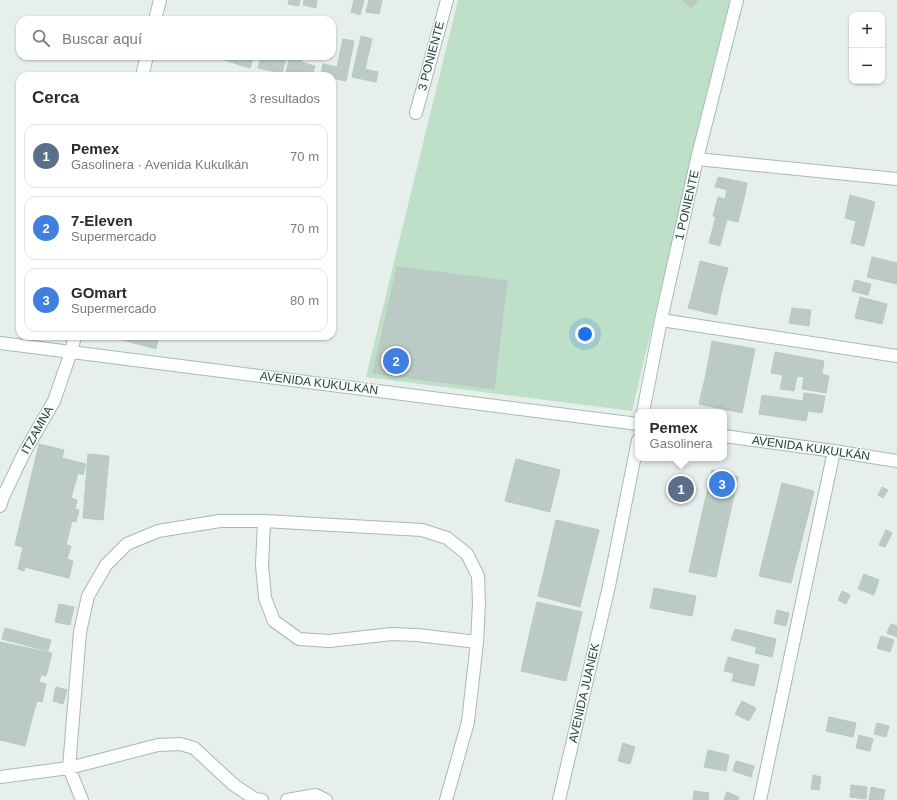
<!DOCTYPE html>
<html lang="es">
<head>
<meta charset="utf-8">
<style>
  body { margin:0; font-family:Arial,sans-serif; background:#f2f2f3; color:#2b2b33 }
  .controls { position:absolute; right:12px; top:12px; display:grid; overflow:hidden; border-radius:8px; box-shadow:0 1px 3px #0004 }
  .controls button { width:36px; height:36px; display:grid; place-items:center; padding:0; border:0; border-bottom:1px solid #e1e1e2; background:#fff; color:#2b2b33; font:20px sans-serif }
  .you { position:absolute; left:585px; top:334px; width:14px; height:14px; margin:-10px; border:3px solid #fff; border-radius:50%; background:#1a73e8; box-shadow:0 0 0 6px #1a73e833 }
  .badge { display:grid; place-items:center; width:26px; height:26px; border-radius:50%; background:#ea580c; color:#fff; font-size:13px; font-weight:700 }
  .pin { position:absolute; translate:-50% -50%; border:2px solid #fff; box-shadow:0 1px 4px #0006 }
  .popup { position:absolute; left:635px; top:409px; width:92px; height:52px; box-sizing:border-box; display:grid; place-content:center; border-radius:8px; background:#fff; filter:drop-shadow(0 1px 3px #0005); font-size:13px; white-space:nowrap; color:#7c7c81 }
  .popup b { font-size:15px; color:#2b2b33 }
  .popup::after { content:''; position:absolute; left:50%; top:100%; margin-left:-8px; border:8px solid transparent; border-top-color:#fff }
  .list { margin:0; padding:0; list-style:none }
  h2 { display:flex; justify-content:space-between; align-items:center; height:52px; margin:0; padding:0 16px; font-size:17px }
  h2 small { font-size:13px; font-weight:400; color:#7c7c81 }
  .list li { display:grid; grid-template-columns:26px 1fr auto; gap:12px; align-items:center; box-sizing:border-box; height:64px; margin:0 8px 8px; padding:0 8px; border:1px solid #e1e1e2; border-radius:12px }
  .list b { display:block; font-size:15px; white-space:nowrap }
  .list p { margin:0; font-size:13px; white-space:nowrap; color:#7c7c81 }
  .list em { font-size:13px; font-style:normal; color:#7c7c81 }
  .icon { flex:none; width:22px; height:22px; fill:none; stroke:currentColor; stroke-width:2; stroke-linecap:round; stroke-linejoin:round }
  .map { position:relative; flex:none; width:897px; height:800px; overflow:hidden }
  .search { position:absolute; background:#fff; box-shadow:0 1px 3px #0004; left:16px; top:16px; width:320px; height:44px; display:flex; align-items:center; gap:10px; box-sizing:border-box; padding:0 14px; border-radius:12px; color:#7c7c81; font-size:15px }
  .panel { position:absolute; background:#fff; box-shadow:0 1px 3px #0004; left:16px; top:72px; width:320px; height:268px; border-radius:12px }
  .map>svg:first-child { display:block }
  .green { fill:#bfe0c8 }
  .building { fill:#bbcac4; stroke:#b8c9c2 }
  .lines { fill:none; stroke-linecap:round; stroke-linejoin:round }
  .street-casing { stroke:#a8b8b2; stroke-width:14 }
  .secondary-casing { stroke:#a4bbb3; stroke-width:14 }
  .street { stroke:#fff; stroke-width:12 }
  .secondary { stroke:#fff; stroke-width:12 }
  .labels { text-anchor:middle; stroke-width:3; stroke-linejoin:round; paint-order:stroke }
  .street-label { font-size:12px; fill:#24423a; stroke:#f7fbf9 }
</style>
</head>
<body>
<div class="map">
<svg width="897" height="800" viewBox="0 0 897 800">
  <rect width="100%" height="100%" fill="#e6efeb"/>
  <path class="green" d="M458,0h272l-98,411 -266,-34z"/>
  <path class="building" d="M289,0h11l-1,6 -11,-2z
    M304,0h13l-1,8 -13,-3z
    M354,0h10l-4,15 -9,-3z
    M369,0h13l-3,14 -13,-2z
    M682,0h16l-7,8z
    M361,36l11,3 -7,30 13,3 -2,10 -24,-5z
    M343,39l11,2 -8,40 -14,-3v-2l-11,-1 2,-11 14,3z
    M226,56h28l-4,12 -26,-8z
    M261,56l13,3 1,-3h12l-5,17 -24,-5z
    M290,56h13l-2,6 14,4 -3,10h-11l-15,-4z
    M718,177l29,6 -2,11 -30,-7z
    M727,190l18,4 -7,28 -25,-6 5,-19 7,2z
    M850,195l25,7 -11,44 -13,-3 5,-22 -11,-3z
    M716,216l11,3 -7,27 -11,-3z
    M872,257l25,6v21l-30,-7z
    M700,261l28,7 -7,26 -27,-7z
    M397,267l110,14 -13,108 -121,-16z
    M855,280l16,4 -3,11 -16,-4z
    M694,287l27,7 -4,21 -29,-7z
    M860,297l27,7 -5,20 -27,-6z
    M792,308l19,2 -2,16 -20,-3z
    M108,336h51l-3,13z
    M712,341l43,8 -7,34 -42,-9z
    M775,352l49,9 -2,13 7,2 -3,17 -24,-4 2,-12 -7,-1 -3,15 -14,-2 3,-14 -12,-2z
    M706,374l42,9 -6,30 -43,-9z
    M804,393l21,3 -3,17 -14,-2 -2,10 -47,-7 3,-19 41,6z
    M39,444l25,6 -2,8 24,6 -3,11 -5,-2 -7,25 6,2 -2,9 4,1 -3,12 -4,-1 -6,24 5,1 -4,13 6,2 -4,17 -29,-7 5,-18 -30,-8z
    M88,454l21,2 -6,64 -20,-2z
    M516,459l44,11 -10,42 -45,-11z
    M712,470l26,7 -22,100 -27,-5z
    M782,483l32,8 -23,92 -32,-7z
    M882,487l6,3 -5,8 -5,-3z
    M556,520l43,10 -19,77 -42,-11z
    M886,530l6,3 -7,14 -6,-2z
    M23,547l6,2 -5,22 -6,-2z
    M29,549l16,4 -5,18 -15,-4z
    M864,574l15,6 -5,15 -16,-6z
    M654,588l42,8 -4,20 -42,-8z
    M842,591l8,4 -4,9 -8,-4z
    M537,602l45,10 -16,69 -45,-10z
    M59,604l15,3 -4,18 -15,-3z
    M777,610l12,3 -3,13 -12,-3z
    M891,624l6,2v11l-10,-4z
    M5,628l46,12 -3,11 -46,-12z
    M735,629l25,6 -4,12 -25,-7z
    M760,635l16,4 -4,18 -17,-4z
    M881,636l13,4 -4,12 -13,-4z
    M0,642l52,11 -6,23 -46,-12z
    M728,657l31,8 -5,21 -22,-5 2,-8 -10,-2z
    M0,664l41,11 -2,7 7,2 -4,18 -42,-10z
    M56,687l11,3 -4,14 -10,-3z
    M0,692l37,9 -6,21 -31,-7z
    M742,701l14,7 -7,13 -14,-7z
    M0,715l31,7 -6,24 -25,-6z
    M829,717l27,6 -3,14 -27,-6z
    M877,723l12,3 -3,11 -12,-3z
    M859,735l14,4 -3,12 -14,-3z
    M623,743l12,4 -5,17 -12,-3z
    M708,750l21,5 -3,16 -22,-4z
    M736,761l18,5 -3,11 -18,-6z
    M813,775l8,2 -2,13 -8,-1z
    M851,785l16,2 -1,12 -16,-2z
    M871,787l14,3 -2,10h-14z
    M694,791l15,2 -1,7h-15z
    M727,792l12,5 -1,3h-14z"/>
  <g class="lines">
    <g class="street-casing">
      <path id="street" d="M416,113l31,-113
        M697,159l200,20
        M661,320l236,36
        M264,521l-2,44 3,33 9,23 25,18 30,2 63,-7 25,1 60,7
        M0,777l69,-9 89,-23 22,-1 14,4 40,37 21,14 7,1
        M82,800l-13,-32 11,-136 8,-36 18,-31 21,-21 31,-13 62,-10h44l158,9 25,8 20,16 11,22 1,27 -2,39 -9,80 -22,78
        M287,800l29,-5 10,5
        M760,800l74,-349"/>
    </g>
    <g class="secondary-casing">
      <path id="secondary" d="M155,20l5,-20
        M142,76l5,-20
        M0,343l638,81
        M643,412l18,-92 36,-161 40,-159
        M724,436l110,15 63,10
        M0,506l3,-9 21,-44 30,-52 17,-49 4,-16
        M559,800l50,-214 29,-146"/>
    </g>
    <use href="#street" class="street"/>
    <use href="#secondary" class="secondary"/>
  </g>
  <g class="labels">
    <g class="street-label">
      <text transform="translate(431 56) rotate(-75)" y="4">3 PONIENTE</text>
      <text transform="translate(687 205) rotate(-77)" y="4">1 PONIENTE</text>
      <text transform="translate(319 383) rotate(7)" y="4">AVENIDA KUKULKÁN</text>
      <text transform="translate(37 430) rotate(-61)" y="4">ITZAMNA</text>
      <text transform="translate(811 448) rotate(8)" y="4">AVENIDA KUKULKÁN</text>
      <text transform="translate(584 693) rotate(-77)" y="4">AVENIDA JUANEK</text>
    </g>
  </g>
</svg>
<div class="controls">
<button>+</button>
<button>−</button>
</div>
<div class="you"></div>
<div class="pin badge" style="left:681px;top:489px;background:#5c6f8a">1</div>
<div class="popup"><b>Pemex</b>Gasolinera</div>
<div class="pin badge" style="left:396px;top:361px;background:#3f7fe0">2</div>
<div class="pin badge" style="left:722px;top:484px;background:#3f7fe0">3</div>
<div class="search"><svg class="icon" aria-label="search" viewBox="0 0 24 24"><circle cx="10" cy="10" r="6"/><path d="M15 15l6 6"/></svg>Buscar aquí</div>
<section class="panel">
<h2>Cerca<small>3 resultados</small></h2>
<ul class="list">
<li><span class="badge" style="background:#5c6f8a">1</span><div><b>Pemex</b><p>Gasolinera · Avenida Kukulkán</p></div><em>70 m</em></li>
<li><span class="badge" style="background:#3f7fe0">2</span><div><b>7-Eleven</b><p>Supermercado</p></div><em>70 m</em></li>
<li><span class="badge" style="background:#3f7fe0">3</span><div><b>GOmart</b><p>Supermercado</p></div><em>80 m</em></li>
</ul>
</section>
</div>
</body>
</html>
